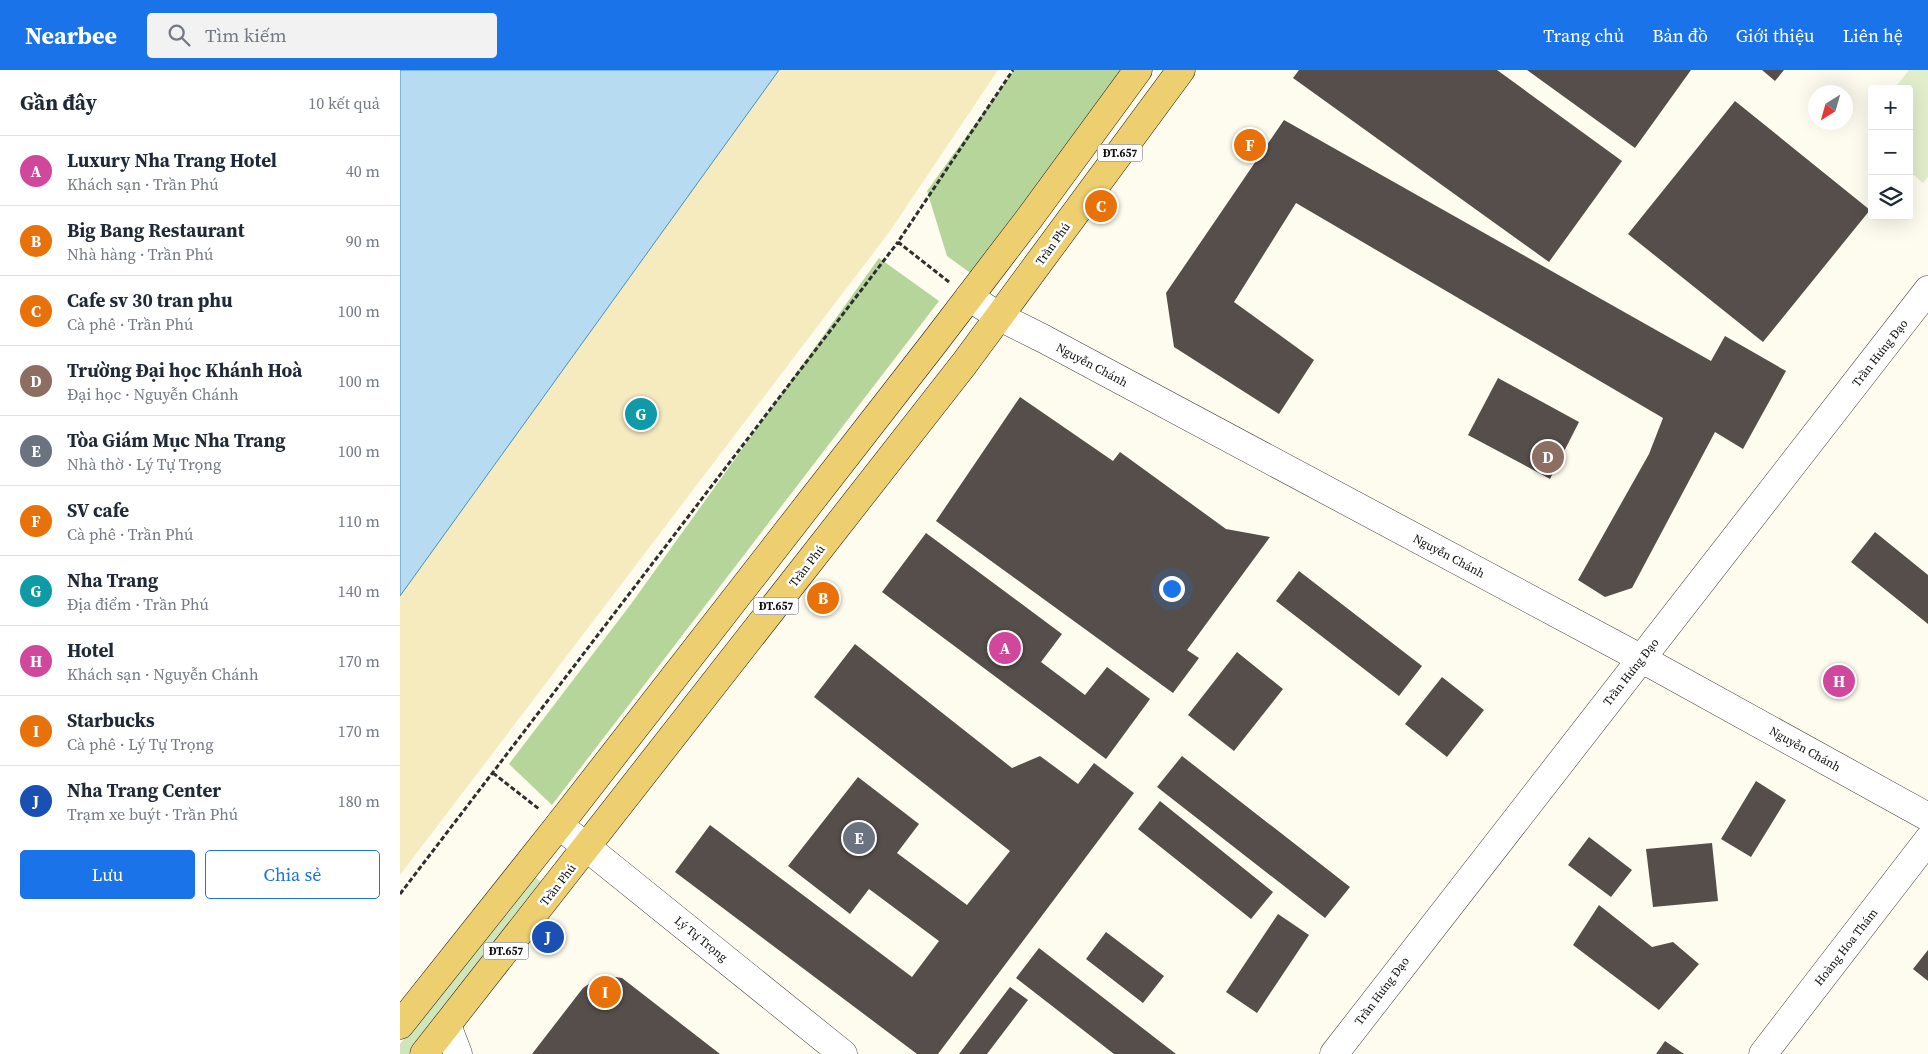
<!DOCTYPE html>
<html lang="vi">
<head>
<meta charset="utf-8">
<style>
  body { margin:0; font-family:"Source Serif 4",serif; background:#f2f2f3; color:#1f2937 }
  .controls { position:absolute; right:15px; top:15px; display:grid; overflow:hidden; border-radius:5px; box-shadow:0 5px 20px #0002 }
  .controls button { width:45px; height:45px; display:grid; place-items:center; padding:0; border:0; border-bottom:1px solid #e0e1e3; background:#fff; color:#1f2937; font:25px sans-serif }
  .compass { position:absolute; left:1408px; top:15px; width:45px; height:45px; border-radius:50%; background:#fff; box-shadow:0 5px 20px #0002; rotate:217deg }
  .you { position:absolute; left:771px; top:518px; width:18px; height:18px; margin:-12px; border:4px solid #fff; border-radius:50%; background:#1a73e8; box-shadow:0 0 0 8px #1a73e833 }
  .badge { display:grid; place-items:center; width:32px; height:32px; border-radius:50%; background:#1a73e8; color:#fff; font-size:16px; font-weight:700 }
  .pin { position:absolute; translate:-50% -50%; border:2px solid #fff; box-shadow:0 1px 5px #0006 }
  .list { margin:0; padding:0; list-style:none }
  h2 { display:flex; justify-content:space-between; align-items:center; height:65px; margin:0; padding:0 20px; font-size:21px }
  h2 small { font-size:16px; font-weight:400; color:#747a83 }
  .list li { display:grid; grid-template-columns:32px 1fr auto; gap:15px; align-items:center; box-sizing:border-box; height:70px; padding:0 20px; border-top:1px solid #e0e1e3 }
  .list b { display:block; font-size:19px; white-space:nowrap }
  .list p { margin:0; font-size:16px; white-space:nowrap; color:#747a83 }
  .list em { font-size:16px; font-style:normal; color:#747a83 }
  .actions { display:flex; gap:10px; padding:15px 20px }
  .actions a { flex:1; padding:11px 0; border:1px solid #1a73e8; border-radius:5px; text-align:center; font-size:18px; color:#1a73e8 }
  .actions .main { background:#1a73e8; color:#fff }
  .icon { flex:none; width:28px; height:28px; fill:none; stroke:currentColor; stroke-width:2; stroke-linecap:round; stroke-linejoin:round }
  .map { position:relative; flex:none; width:1528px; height:984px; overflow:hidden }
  header { display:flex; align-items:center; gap:30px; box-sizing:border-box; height:70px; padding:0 25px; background:#1a73e8; color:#fff }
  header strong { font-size:24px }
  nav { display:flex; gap:28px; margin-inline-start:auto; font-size:18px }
  .search { width:350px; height:45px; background:#f2f2f3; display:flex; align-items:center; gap:12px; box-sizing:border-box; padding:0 18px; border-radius:5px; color:#747a83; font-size:19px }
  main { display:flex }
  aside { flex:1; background:#fff }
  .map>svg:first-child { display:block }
  .green { fill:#d1e5bb }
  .forest { fill:#b5d59b }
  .sand { fill:#f6eabf }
  .pitch { fill:#e2edcc }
  .water { fill:#b7dbf1; stroke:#4490c2 }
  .building { fill:#554e4a }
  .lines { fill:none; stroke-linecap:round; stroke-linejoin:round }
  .minor-casing { stroke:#404040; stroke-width:29 }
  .major-casing { stroke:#1e1e1e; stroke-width:29 }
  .path { stroke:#2f2f2f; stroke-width:3; stroke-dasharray:5 2.5; stroke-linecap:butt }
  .minor { stroke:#fff; stroke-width:28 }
  .major { stroke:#eecf6f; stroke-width:28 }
  .labels { text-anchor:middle; stroke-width:5; stroke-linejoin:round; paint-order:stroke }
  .shield { fill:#fff; stroke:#565656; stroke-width:1 }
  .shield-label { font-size:11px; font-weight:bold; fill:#0d0d0d }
  .street-label { font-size:12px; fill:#0d0d0d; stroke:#fff }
</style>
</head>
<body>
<header>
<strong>Nearbee</strong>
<div class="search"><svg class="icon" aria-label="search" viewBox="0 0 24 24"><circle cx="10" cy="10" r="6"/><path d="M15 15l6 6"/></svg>Tìm kiếm</div>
<nav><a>Trang chủ</a><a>Bản đồ</a><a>Giới thiệu</a><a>Liên hệ</a></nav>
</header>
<main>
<aside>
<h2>Gần đây<small>10 kết quả</small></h2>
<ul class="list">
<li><span class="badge" style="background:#d1479c">A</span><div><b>Luxury Nha Trang Hotel</b><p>Khách sạn · Trần Phú</p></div><em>40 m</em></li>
<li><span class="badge" style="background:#e8710a">B</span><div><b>Big Bang Restaurant</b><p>Nhà hàng · Trần Phú</p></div><em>90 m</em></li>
<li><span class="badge" style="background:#e8710a">C</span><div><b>Cafe sv 30 tran phu</b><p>Cà phê · Trần Phú</p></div><em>100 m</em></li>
<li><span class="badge" style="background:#8d6e63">D</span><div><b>Trường Đại học Khánh Hoà</b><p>Đại học · Nguyễn Chánh</p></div><em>100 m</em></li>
<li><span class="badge" style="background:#6b7280">E</span><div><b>Tòa Giám Mục Nha Trang</b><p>Nhà thờ · Lý Tự Trọng</p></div><em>100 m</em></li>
<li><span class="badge" style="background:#e8710a">F</span><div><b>SV cafe</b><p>Cà phê · Trần Phú</p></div><em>110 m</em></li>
<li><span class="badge" style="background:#0f9aa8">G</span><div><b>Nha Trang</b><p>Địa điểm · Trần Phú</p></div><em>140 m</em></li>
<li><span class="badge" style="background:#d1479c">H</span><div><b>Hotel</b><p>Khách sạn · Nguyễn Chánh</p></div><em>170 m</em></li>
<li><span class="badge" style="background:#e8710a">I</span><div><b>Starbucks</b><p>Cà phê · Lý Tự Trọng</p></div><em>170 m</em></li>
<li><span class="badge" style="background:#1a4fb4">J</span><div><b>Nha Trang Center</b><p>Trạm xe buýt · Trần Phú</p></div><em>180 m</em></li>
</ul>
<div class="actions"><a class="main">Lưu</a><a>Chia sẻ</a></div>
</aside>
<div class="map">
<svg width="1528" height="984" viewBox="0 0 1528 984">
  <rect width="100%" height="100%" fill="#fefbef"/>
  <path class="green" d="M133,805l9,8 -134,171h-8v-10z"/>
  <path class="forest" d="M614,0h116l-154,207 -29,-21 -20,-65z
    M479,188l60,43 -387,504 -43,-41 122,-160z"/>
  <path class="sand" d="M379,0h219l-108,161 -490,644v-279z"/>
  <path class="pitch" d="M1509,0h19v107l-5,6 -14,-12v-82h-15z"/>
  <path class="water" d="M0,0h379l-379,526z"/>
  <path class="building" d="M899,0h198l125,91 -73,101 -256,-184z
    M1127,0h164l-56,78z
    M1362,0h22l-9,11z
    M1335,31l135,109 -107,132 -135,-108z
    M884,50l427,241 14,-25 61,35 -43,78 -28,-17 -83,156 -27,9 -27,-17 71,-126 14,-36 -367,-215 -62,99 80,58 -35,54 -105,-67 -8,-54z
    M1098,308l81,44 -29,57 -82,-44z
    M620,327l93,64 7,-9 106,77 44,8 -83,113 12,8 -26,35 -237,-172z
    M1475,462l53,43v49l-77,-62z
    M526,463l136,101 -21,28 44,33 22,-28 43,32 -44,60 -224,-167z
    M899,501l123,95 -23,30 -123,-95z
    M455,574l157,124 28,-12 38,28 16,-21 40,30 -196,261h-21l-242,-182 35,-47 202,152 27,-36 -70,-52 -19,25 -62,-48 70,-89 61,47 -22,29 70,52 43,-54 -196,-154z
    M837,582l46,37 -49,62 -46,-36z
    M1042,607l42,33 -37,47 -42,-33z
    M782,686l168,131 -25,31 -168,-131z
    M1356,711l30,19 -35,57 -30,-18z
    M760,731l113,91 -22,27 -113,-90z
    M1189,767l43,33 -21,27 -43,-32z
    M1312,773l6,58 -65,6 -7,-58z
    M1199,835l53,42 21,-5 26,22 -40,46 -86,-65z
    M878,844l31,21 -52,78 -31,-21z
    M706,862l58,44 -21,27 -57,-44z
    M639,878l137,106h-62l-98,-76z
    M1528,880v31l-15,-12z
    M202,905l20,3 98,76h-188l51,-66z
    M610,917l18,13 -41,54h-28z
    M1265,971l19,13h-28z"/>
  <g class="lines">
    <g class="minor-casing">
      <path id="minor" d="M569,227l31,20 44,22 598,320 286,158
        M159,755l284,229
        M47,955l11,29
        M934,984l594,-764
        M1363,984l165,-214"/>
    </g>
    <g class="major-casing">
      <path id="major" d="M0,955l159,-200 375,-482 97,-127 107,-146
        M24,984l540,-690 217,-294"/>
    </g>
    <path class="path" d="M549,212l-51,-40 115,-172
      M93,703l46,36
      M0,824l498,-652"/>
    <use href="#minor" class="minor"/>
    <use href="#major" class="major"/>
  </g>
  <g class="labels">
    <g class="shield">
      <rect x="697.5" y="74.5" width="45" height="17" rx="4"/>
      <rect x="353.5" y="527.5" width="45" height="17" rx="4"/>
      <rect x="83.5" y="872.5" width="45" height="17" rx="4"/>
    </g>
    <g class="shield-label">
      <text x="720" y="87">ĐT.657</text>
      <text x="376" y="540">ĐT.657</text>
      <text x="106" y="885">ĐT.657</text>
    </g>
    <g class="street-label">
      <text transform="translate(653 174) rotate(-54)" y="4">Trần Phú</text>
      <text transform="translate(1480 283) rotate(-52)" y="4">Trần Hưng Đạo</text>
      <text transform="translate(692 295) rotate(28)" y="4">Nguyễn Chánh</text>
      <text transform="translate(1049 486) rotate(28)" y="4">Nguyễn Chánh</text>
      <text transform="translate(407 496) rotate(-52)" y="4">Trần Phú</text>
      <text transform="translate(1231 602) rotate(-52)" y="4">Trần Hưng Đạo</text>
      <text transform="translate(1405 679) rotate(29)" y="4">Nguyễn Chánh</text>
      <text transform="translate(158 815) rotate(-52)" y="4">Trần Phú</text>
      <text transform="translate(301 869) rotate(39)" y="4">Lý Tự Trọng</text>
      <text transform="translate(1446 877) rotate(-52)" y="4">Hoàng Hoa Thám</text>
      <text transform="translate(982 921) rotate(-53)" y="4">Trần Hưng Đạo</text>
    </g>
  </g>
</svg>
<div class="controls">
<button>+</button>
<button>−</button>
<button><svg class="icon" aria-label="layers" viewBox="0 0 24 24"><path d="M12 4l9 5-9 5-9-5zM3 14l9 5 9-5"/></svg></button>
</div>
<svg class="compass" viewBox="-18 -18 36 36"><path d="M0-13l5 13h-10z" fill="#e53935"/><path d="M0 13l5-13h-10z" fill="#747a83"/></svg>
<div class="you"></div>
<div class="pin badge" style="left:605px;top:578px;background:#d1479c">A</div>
<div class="pin badge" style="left:423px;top:528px;background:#e8710a">B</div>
<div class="pin badge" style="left:701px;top:136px;background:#e8710a">C</div>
<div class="pin badge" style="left:1148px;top:387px;background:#8d6e63">D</div>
<div class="pin badge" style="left:459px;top:768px;background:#6b7280">E</div>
<div class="pin badge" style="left:850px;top:75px;background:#e8710a">F</div>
<div class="pin badge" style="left:241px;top:344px;background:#0f9aa8">G</div>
<div class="pin badge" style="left:1439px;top:611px;background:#d1479c">H</div>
<div class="pin badge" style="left:205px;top:922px;background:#e8710a">I</div>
<div class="pin badge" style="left:148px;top:867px;background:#1a4fb4">J</div>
</div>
</main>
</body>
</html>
